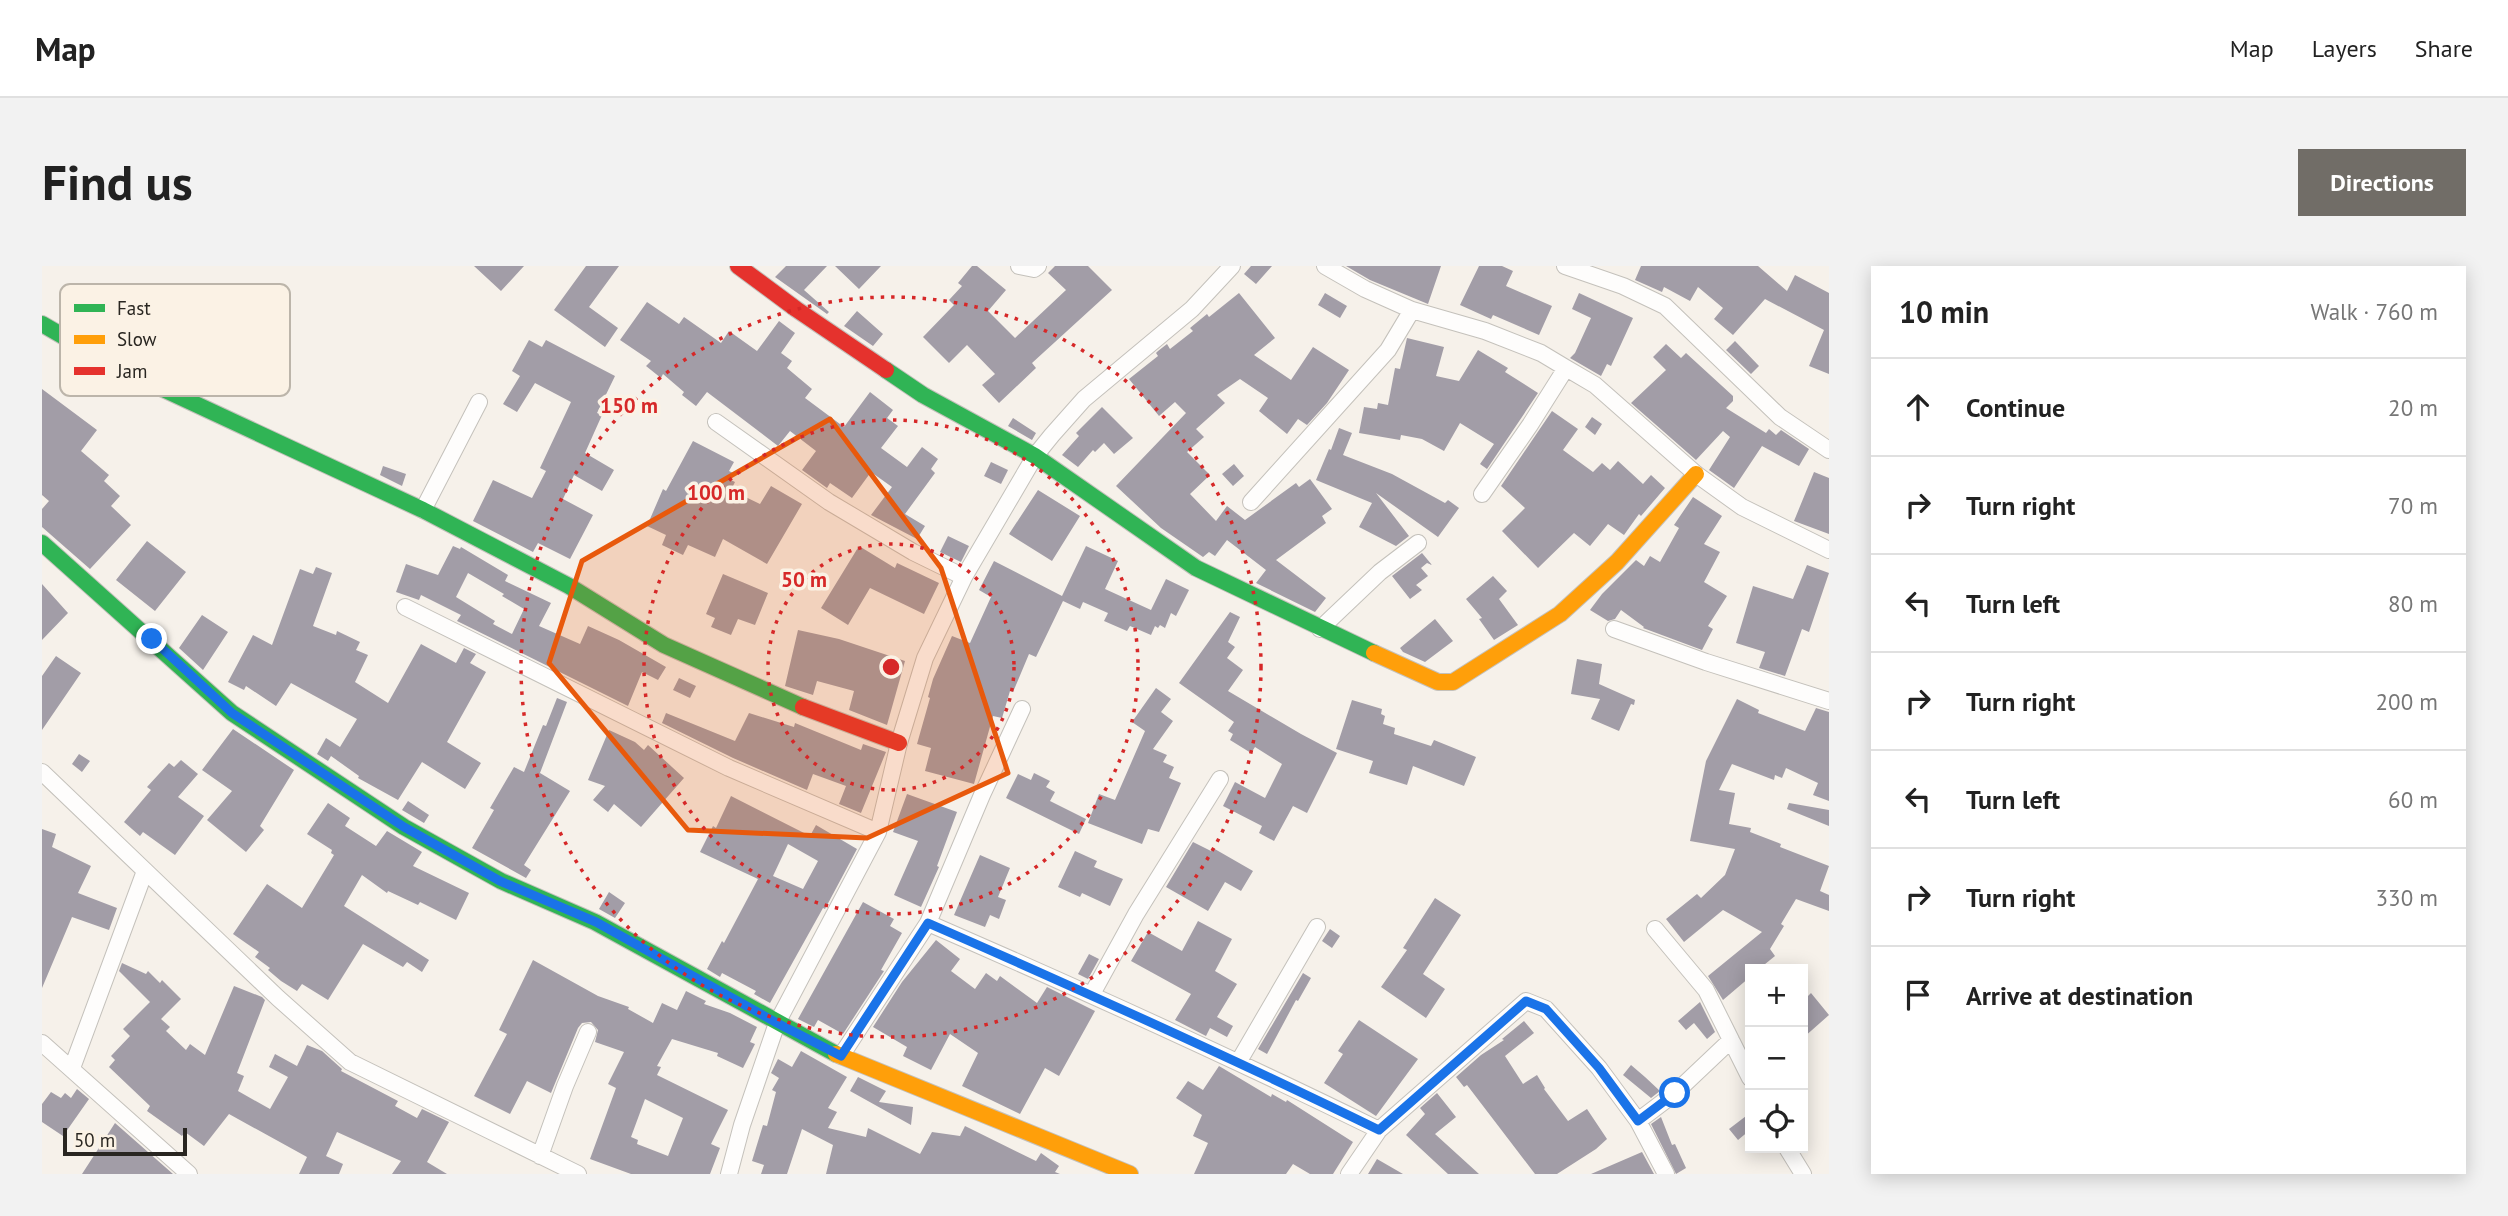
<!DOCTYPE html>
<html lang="en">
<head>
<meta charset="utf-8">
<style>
  body { margin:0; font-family:"PT Sans",sans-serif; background:#f2f2f2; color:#222 }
  .controls { position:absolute; right:21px; bottom:21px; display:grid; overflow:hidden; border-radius:0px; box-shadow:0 4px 18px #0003 }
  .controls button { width:63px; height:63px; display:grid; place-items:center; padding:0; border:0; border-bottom:2px solid #e0e0e0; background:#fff; color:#222; font:35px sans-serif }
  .scale { position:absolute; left:21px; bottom:18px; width:124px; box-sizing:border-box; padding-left:7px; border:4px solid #292621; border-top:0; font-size:19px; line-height:24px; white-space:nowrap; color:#292621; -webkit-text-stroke:5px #fbf2e5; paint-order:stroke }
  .stop { position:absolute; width:21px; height:21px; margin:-16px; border:5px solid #1a73e8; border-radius:50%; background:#fff }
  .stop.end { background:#1a73e8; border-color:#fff; box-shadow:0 2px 7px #0008 }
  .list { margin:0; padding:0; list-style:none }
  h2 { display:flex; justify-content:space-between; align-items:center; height:91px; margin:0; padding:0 28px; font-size:30px }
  h2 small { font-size:23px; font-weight:400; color:#767676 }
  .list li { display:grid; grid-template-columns:46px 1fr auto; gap:21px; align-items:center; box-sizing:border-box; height:98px; padding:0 28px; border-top:2px solid #e0e0e0 }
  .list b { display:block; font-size:26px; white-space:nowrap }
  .list em { font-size:23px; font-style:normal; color:#767676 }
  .icon { flex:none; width:38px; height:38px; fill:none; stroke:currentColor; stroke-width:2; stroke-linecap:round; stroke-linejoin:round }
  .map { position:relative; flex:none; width:1787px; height:908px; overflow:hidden; border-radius:0px }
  header { display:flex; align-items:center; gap:42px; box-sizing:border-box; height:98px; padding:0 35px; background:#fff; border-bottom:2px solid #e0e0e0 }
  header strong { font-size:33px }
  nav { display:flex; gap:38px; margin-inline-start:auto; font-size:24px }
  .intro { display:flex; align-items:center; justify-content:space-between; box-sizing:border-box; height:168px; padding:0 42px }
  h1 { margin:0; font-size:49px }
  .button { padding:18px 32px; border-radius:0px; background:#716d67; color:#fff; font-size:24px; font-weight:700 }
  main { display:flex; gap:42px; padding:0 42px }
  aside { flex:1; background:#fff; border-radius:0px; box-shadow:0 4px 18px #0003 }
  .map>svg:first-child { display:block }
  .building { fill:#a29da7; fill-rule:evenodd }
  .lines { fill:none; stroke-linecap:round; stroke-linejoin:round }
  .street-casing { stroke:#c4c1bb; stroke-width:18 }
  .fast-casing { stroke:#c4c1bb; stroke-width:18 }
  .slow-casing { stroke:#c4c1bb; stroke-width:18 }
  .jam-casing { stroke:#c4c1bb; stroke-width:18 }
  .street { stroke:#fefdfc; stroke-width:16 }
  .fast { stroke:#30b455; stroke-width:16 }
  .slow { stroke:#ff9f0a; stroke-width:16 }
  .jam { stroke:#e5322d; stroke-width:16 }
  .route { stroke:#1a73e8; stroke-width:9 }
  .marked { fill:#e8590c; fill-opacity:0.2; stroke:#e8590c; stroke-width:5; stroke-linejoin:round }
  .ring { fill:none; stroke:#d62828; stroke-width:3.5; stroke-dasharray:3.5 7 }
  .key { fill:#fbf2e5; stroke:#bcb5aa; stroke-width:2 }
  .key-label { font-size:19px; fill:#292621 }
  .centre { fill:#d62828; stroke:#fbf2e5; stroke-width:3.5 }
  .ring-label { font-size:21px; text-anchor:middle; font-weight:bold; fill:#d62828; stroke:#fbf2e5; stroke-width:7; stroke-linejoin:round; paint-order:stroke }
</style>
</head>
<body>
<header>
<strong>Map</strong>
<nav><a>Map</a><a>Layers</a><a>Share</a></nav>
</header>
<div class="intro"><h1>Find us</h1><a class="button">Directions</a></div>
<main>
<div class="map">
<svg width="1787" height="908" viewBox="0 0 1787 908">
  <rect width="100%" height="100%" fill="#f6f1ea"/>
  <path class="building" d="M432,0h50l-23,25z
    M544,0h33l-30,41 29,21 -13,19 -51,-37z
    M744,0h41l-23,24 25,22 -2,2 -52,-37z
    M793,0h46l-22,23z
    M930,0h5l29,24 -18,21 27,27 51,-48 -18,-17 7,-7h33l24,24 -80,73 4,5 -37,35 -17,-18 13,-11 -28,-29 -18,18 -26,-26 31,-32 -5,-5 13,-14 -4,-3z
    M1209,0h21l-16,18 -12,-10z
    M1304,0h95l-13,38 -58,-24z
    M1437,0h23l11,5 -7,15 46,20 -13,29 -46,-20 -2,4 -31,-14z
    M1599,0h117l29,25 8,-16 34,18v81l-20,-8 15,-36 -59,-31 -32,36 -19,-16 9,-11 -25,-21 -8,14 -26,-14 -2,5 -27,-12z
    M1197,27l36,45 -21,17 37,25 22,-33 36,23 -22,33 -20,22 -9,-6 -11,15 -28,-23 9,-13 -28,-19 -23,16 8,8 -29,26 8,8 -17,15 23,23 -20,19 26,27 11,-15 18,14 51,-37 3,4 11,-8 22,30 -10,7 4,7 -50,37 50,38 -11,14 -59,-29 10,-13 -39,-30 -12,16 -6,-4 -6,5 -42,-29 -45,-42 70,-73 -11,-11 -16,14 -30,-37 29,-23 -2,-3 2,-2 9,-7 3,5 23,-18 -3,-3 17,-14 2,3z
    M1283,27l22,13 -7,12 -22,-13z
    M1537,27l54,25 -22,48 -4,-2 -6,12 -31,-18 5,-5 16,-35 -19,-9z
    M605,36l32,22 5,-7 37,26 8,-12 28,20 22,-30 16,12 -14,20 11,8 -5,7 25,21 -7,9 39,29 26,-35 23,18 -6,8 11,8 -17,22 26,19 15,-20 16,12 -7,10 4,4 -30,41 20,12 -8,13 -46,-24 21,-28 -21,-15 -19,26 -22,-15 -3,5 -25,-18 14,-19 -26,-20 -12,15 -71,-54 -11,14 -14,-11 2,-3 -21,-18 -2,4 -15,-12 5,-5 -31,-21z
    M815,45l26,23 -10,12 -29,-20z
    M1365,72l37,9 -8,29 23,5 19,-31 30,18 -3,4 33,21 -51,76 -7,-5 14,-20 -34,-21 -16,28 -22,-12 -21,-4 -1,5 -41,-7 5,-26 13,2 1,-6 10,2 7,-37 5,1z
    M487,74l13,7 4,-7 69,36 -18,37 5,2 -17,38 29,17 -12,21 -28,-16 -11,24 30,16 -23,44 -32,-16 -5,9 -60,-31 20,-41 39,18 14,-27 -6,-3 31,-66 -36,-19 -18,29 -14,-8 17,-28 -8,-5z
    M1693,75l24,25 -8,8 -25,-24z
    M1624,78l15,14 5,-5 47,43v5l-7,7 40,25 3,-4 7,6 5,-5 28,19 -10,17 -37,-20 -28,42 -25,-18 21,-33 -7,-6 -27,29 -65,-57 35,-33 -13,-13z
    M0,123l55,41 -16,21 28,24 -5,6 16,15 -9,10 20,19 -41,44 -48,-42v-18l7,-8 -7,-6z
    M1060,141l31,31 -19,16 -10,-11 -9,9 -2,-2 -15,17 -16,-12 17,-19 -3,-3z
    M1510,145l26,18 -15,21 30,22 9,-9 8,7 8,-9 25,23 8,-9 14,13 -24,28 -2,-2 -15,21 -16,-11 -18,22 -16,-13 -36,35 -36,-37 23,-23 -24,-22z
    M1550,151l10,7 -7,11 -10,-8z
    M971,152l23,15 -4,7 -24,-14z
    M1297,162l13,5 -9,22 49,19 53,29 3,-3 11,8 -21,29 -62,-44 33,43 -13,10 -37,-19 13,-24 -56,-23 13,-31 2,1z
    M651,175l41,21 -5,9 4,2 -4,6 6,3 -4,8 29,14 11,-18 31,18 -35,60 -44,-25 -8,18 -27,-12 -5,10 -21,-10 4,-10 -19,-9 16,-37 3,2z
    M949,196l17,8 -7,14 -17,-8z
    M1192,198l10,12 -11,10 -11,-12z
    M341,200l23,8 -4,12 -22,-11z
    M1772,206l15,6v56l-35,-13z
    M996,224l42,26 -28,45 -43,-27z
    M1651,231l29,19 -18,28 16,8 -16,30 23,14 -19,30 5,3 -11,21 -59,-22 1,-1 -23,-17 -6,9 -7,2 -18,-11 12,-16 34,-34 8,6 6,-10 10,6 19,-34 -5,-3z
    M906,270l21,10 -8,16 -21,-10z
    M105,275l39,31 -31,39 -39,-31z
    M411,280l7,3 1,-2 47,28 -3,6 46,22 -12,23 41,18 8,-18 31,14 47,27 -8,13 -16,-8 -14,34 -171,-85 4,-6 -40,-20 -2,5 -23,-8 10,-28 32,11zM426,307l36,21 -2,2 22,13 -12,25 -19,-10 2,-3 -39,-24z
    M817,280l36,22 2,-5 42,20 -15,31 -54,-26 -22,37 -27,-17z
    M1044,280l32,15 -13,28 46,21 15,-31 23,11 -13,26 -5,-3 -6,15 -5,-3 -2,3 -3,-2 -4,9 -21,-9 -3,5 -23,-10 4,-8 -25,-11 -3,7 -17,-8 -27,56 -7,-3 -16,38 -3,-1 -8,27 -9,-2 -19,68 -49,-13 6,-23 -14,-4 13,-46 -2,-1 5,-18 19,-43 18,7 21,-46 -12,-7 15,-29 68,35z
    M1380,287l10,12 -5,-2 -6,5 7,8 -12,9 6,5 -12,9 -18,-23z
    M1765,299l22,8 -20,59 -7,-3 -17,47 -26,-8 6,-16 -29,-9 17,-57 40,13z
    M274,301l16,6 -19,53 23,9 1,-4 23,11 -4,8 12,5 -13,27 33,21 33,-59 35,19 8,-15 12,6 -6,9 16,9 -39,70 34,21 -16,26 -43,-27 -24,38 -40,-22 1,-2 -28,-20 -3,5 -11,-7 9,-16 14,9 17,-28 -66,-36 -15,23 -30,-20 -2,4 -16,-8 25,-47 19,10 28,-76 13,5z
    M681,308l45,19 -13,32 -17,-6 -7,16 -20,-8 4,-9 -9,-4z
    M1451,310l14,15 -8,8 19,26 -24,15 -15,-21 3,-1 -16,-19z
    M0,318l26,29 -26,27z
    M1188,346l10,5 -12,25 7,5 -8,11 16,12 -15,21 73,43 36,19 -30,60 -14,-7 -19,35 -15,-8 3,-7 -39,-20 12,-24 30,16 17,-34 -27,-17 -4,6 -21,-13 3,-6 -5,-3 6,-9 -55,-39z
    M160,349l26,17 -25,38 -24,-22z
    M1393,353l18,22 -28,21 -22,-10 -3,-4z
    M756,364l41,9 66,22 -18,64 -38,-15 5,-19 -37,-10 -4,14 -28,-9z
    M14,390l25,17 -39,57v-54z
    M1535,393l25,5 -3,20 36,16 -1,5 -3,-1 -12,27 -28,-12 9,-20 -29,-5z
    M637,412l17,8 -6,12 -17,-8z
    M1114,422l15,11 -10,13 12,9 -20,28 14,6 -4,7 11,5 -5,11 12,5 -22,49 -11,-3 -6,15 -54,-21 11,-29 16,6 30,-69 -13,-9z
    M515,432l10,4 -27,71 30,18 -46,74 7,5 -5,8 -54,-30 22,-38 -4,-2 24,-41 10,5 19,-47 3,1z
    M1695,433l22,11 -1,3 47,18 11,-23 13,4v89l-16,-6 5,-12 -32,-15 -4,10 -7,-3 -1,5 -42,-16 -13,26 16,3 -6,31 22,4 -1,4 31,12 -1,3 49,19 -9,25 9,4v16l-33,-12 -15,25 3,2 -14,23 5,7 -16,13h-9v8l-27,23 -15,-24 54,-44 -39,-22 -39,32 -18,-23 31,-25 4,4 24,-23 10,-26 -45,-8 16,-80z
    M1310,434l30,9 -1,5 4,2 -2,8 12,4 -1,6 37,12 3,-6 42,17 -12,29 -51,-20 -6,19 -38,-12 4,-12 -37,-12z
    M624,447l69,28 14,-28 45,14 1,-4 66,27 2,-6 23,8 -25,61 -22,-9 7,-18 -33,-12 -6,16 -74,-32 -71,-35z
    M191,463l61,41 -34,56 4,4 -18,22 -39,-32 25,-29 -30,-21z
    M567,464l26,12 9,8 4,-5 36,33 -43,49 -27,-23 -6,8 -15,-12 12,-14 -17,-6z
    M37,488l11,7 -8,11 -10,-8z
    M139,494l17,14 -20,23 26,19 -29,39 -32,-23 -3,4 -16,-14 27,-32 -4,-3 22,-24 5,4z
    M992,507l16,8 -4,6 9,5 -5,9 36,18 -7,15 -73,-36 12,-24 13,6z
    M865,528l50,18 -20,54 2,1 -18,40 -27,-12 24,-54 -25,-9z
    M689,530l79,40 6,-11 41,24 -32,60 -2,-1 -53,95 -16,-9 2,-3 -34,-18 -2,4 -13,-8 15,-28 2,2 34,-64 -58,-27 13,-26 3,2zM746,578l30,17 -15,28 -30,-13z
    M366,535l21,14 -5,8 -22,-13z
    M286,537l22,15 -5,8 31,20 11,-15 35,21 -9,14 56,27 -13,27 -36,-18 -2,3 -30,-14 -1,2 -25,-18 -18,31 85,54 -7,12 -15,-10 -4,5 -40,-23 -35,56 -26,-16 -5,7 -16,-10 -13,-11 2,-2 -15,-11 4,-5 -26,-18 34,-50 35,24 32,-53 -3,-2 1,-3 -25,-16z
    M1747,537l40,7v16l-42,-17z
    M0,563l14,5 -4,13 39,19 -13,27 39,15 -8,22 -37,-13 -30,71z
    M1151,576l18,9 2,-3 40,23 -12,20 -16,-9 -17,29 -42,-24z
    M1033,585l22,10 -3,6 29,12 -13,27 -28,-13 -2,4 -22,-10z
    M938,589l30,13 -12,29 8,3 -7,19 -9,-4 -5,12 -31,-12z
    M567,626l16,11 -10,15 -16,-9z
    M1393,632l26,17 -38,59 22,15 -19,29 -45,-31 26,-37 -4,-2z
    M821,636l31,17 -4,7 12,7 -21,37 3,1 -41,63 -25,-14 -4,7 -16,-8z
    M1156,655l34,18 -17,32 22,13 -20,33 16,9 -6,11 -17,-9 -4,8 -31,-16 16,-26 -60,-33 17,-29 34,19z
    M1288,663l10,7 -8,12 -10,-7z
    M894,674l24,19 -9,12 24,18 11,-16 11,8 3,-5 37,27 10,-16 48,24 -36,65 -14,-8 -25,46 -58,-28 16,-33 -28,-19 -19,36 -28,-14 4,-9 -34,-20 29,-45z
    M1047,688l10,5 -11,20 -10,-5z
    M491,694l65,36 31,11 -1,2 25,14 9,-20 15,7 9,-19 20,10 -2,3 26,9 27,14 -7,15 5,2 -12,24 -26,-12 1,-3 -46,-14 -15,27 4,1 -4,8 71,35 -17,34 9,4 -10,26h-79l-41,-15 26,-71 -8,-4 16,-32 -29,-10 3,-12 -7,-8 -9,1 -4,5 -27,65 -24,-12 -17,33 -36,-18 33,-62 -8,-4zM603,833l38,19 -15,38 -31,-12 1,-4 -7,-3z
    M80,697l24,11 2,-3 12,12 2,-3 19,19 -20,20 9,8 -4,4 20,19 4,-6 15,11 29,-69 28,11 3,3 -28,73 7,3 -6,15 32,18 18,-32 -19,-10 6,-13 22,12 10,-21 15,6 20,18 -1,2 57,30 -3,5 22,12 5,-9 27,13 -22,40 20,12h-55l9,-13 -64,-29 -11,24 17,8 -4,10h-40l8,-17 -78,-43 -25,32 -19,-14 -3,4 -35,-25 3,-5 -41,-39 6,-7 -4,-4 19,-20 -7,-7 27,-27 -31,-31z
    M1261,707l8,5 -13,23 -2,-1 -29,54 -9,-5z
    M1769,727l18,22 -26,23v-37z
    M1658,736l15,30 -8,7 -13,-16 -8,7 -8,-9z
    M1317,754l59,39 -42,57 -52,-33 19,-29 -5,-3z
    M1482,755l10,12 -29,23 18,28 14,-9 8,13 -1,1 24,32 19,-12 20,30 -11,10 -39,25h-22l-68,-89 -3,2 -8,-10 25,-22 23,-15 -2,-1z
    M759,785l46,26 -19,31 9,4 -9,16 38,9 2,-9 52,26 12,-22 28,4 5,-10 71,35 5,-8 18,13 -4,6 5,2h-234l7,-29 -31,-16 -15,45h-26l3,-9 -12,-4 11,-36 4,1 9,-34 -4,-2 7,-12 -8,-5 7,-14 14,8z
    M1589,799l14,12 15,14 -9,7 -28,-23z
    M1177,800l52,31 1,-3 14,8 1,-2 66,42 -20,32h-23l-17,-10 -7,10h-92l14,-31 -15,-7 9,-21 -26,-17 12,-17 15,9z
    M816,811l28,14 -7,11 34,5 -2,18 -61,-34z
    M35,823l12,10 -26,37 -21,-14v-18l9,-12 10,6 4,-5 6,5z
    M1395,827l19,24 -21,17 44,40h-31l-42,-39 19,-21 -5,-6z
    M1708,847v17l-12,10 -9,-11z
    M1619,851l11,28 3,-1 11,24 -10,6 -25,-50z
    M73,857l58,51h-91z
    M1600,886l12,22h-63z
    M1335,893l26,15h-35z"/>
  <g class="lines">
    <g class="street-casing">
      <path id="street" d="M977,0l15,3 4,-3
        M1283,0l40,23 47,21 73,21 56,22 25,15 29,17 101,89 46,33 87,43
        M1523,0l58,20 42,20 115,111 49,33
        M674,156l113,80 84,50 51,25
        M1440,228l48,-69 36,-57
        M1209,236l137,-152 24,-40
        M381,244l56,-108
        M363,341l324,161 149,64
        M1278,363l60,-57 38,-29
        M1572,363l92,33 123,39
        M0,506l236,226 72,64 228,112
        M886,657c152,66 302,134 451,207
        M1613,663l51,61 44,88
        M1050,728l44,-80 84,-135
        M0,777l147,131
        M799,790l87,-133 54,-128 40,-86
        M1197,795l78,-134
        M30,802l73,-197
        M1596,855l37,-28 56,-53
        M1745,882l16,26
        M498,890l25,-70 23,-54
        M687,908l13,-49 35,-102 101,-191 21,-89 26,-85 39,-81 71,-121 17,-21 32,-36 108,-90 40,-43
        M1307,908l30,-44 147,-129 20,8 53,59 39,53 28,53"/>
    </g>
    <g class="fast-casing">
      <path id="fast" d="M0,58l76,44 305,142 146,76 95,59 139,62
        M844,104l37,25 112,61 161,112 178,85
        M0,277l190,170 172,114 97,54 94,41 241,132"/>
    </g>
    <g class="slow-casing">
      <path id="slow" d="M1332,387l64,29h15l107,-68 57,-52 79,-88
        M794,788l294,120"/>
    </g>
    <g class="jam-casing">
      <path id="jam" d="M696,0l58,43 90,61
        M761,441l96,36"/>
    </g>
    <use href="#street" class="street"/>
    <use href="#fast" class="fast"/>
    <use href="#slow" class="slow"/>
    <use href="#jam" class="jam"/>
  </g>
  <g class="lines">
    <path class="route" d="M110,373l80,74 172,114 96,54 96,41 181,101 64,33 87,-133c153,67 302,134 451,207l147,-129 20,8 53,59 39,53 37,-28"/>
  </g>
  <path class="marked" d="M788,153l111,149 67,205 -141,65 -179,-8 -139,-167 33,-102z"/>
  <g class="ring">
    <circle cx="849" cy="401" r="123"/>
    <circle cx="849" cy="401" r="247"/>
    <circle cx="849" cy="401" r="370"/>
  </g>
  <rect x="18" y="18" width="230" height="112" rx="10" class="key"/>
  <rect x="32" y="38" width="31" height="8" fill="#30b455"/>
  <rect x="32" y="69" width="31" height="9" fill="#ff9f0a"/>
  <rect x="32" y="101" width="31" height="8" fill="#e5322d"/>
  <g class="key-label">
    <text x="75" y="49">Fast</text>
    <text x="75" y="80">Slow</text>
    <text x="75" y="112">Jam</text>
  </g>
  <circle cx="849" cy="401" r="10" class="centre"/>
  <g class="ring-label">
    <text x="587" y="147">150 m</text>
    <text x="674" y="234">100 m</text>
    <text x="762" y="321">50 m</text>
  </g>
</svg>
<div class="controls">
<button>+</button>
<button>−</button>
<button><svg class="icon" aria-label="locate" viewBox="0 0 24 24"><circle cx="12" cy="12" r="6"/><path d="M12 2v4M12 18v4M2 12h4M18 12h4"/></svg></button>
</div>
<div class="scale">50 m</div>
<div class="stop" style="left:1633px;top:827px"></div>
<div class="stop end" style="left:110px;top:373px"></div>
</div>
<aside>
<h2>10 min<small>Walk · 760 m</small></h2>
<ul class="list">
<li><svg class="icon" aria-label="ahead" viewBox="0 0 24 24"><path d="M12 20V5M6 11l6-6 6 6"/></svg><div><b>Continue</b></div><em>20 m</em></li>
<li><svg class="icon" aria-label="right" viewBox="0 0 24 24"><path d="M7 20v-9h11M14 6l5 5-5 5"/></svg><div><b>Turn right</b></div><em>70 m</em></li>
<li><svg class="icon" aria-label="left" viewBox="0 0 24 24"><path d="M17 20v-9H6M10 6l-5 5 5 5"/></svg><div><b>Turn left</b></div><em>80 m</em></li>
<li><svg class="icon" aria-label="right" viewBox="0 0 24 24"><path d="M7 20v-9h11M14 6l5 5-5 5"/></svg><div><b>Turn right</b></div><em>200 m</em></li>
<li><svg class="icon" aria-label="left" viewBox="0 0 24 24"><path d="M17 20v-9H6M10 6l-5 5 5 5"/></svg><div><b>Turn left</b></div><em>60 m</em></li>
<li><svg class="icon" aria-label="right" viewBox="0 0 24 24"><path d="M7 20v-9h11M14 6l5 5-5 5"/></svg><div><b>Turn right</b></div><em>330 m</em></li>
<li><svg class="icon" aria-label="arrive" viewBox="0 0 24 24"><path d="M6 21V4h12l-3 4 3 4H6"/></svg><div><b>Arrive at destination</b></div></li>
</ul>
</aside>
</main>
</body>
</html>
